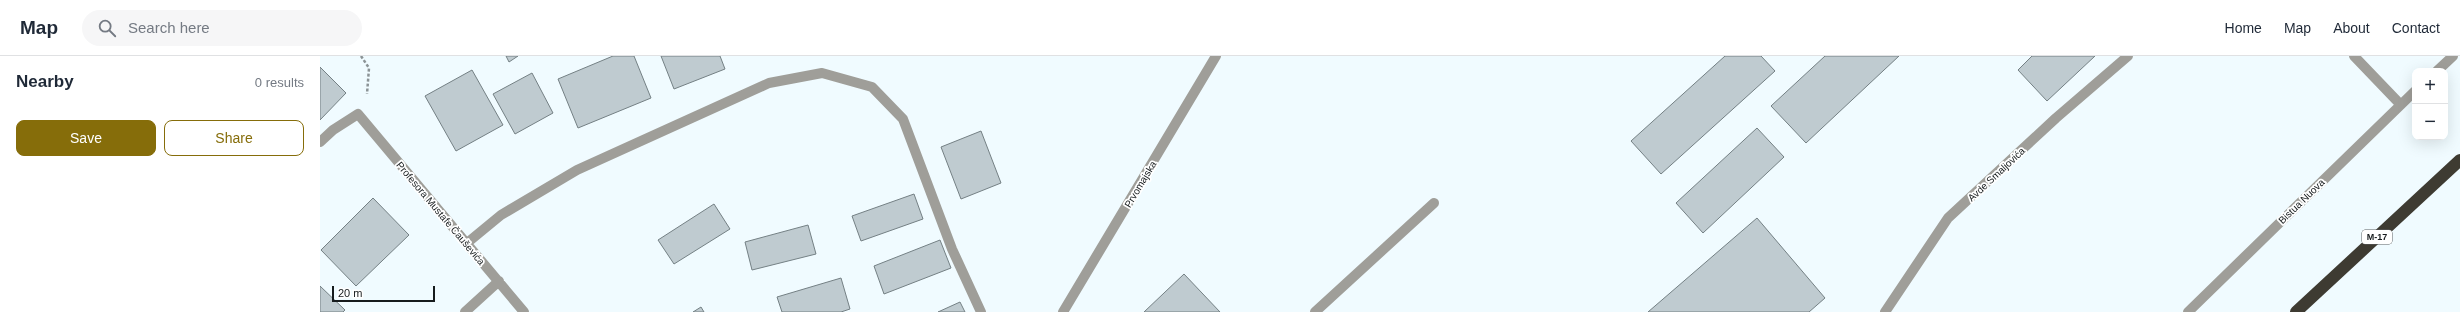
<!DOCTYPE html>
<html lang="en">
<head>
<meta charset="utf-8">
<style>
  body { margin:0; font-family:Arial,sans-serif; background:#f6f6f7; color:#1f2937 }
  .controls { position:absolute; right:12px; top:12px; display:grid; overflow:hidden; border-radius:8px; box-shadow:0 4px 16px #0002 }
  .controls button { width:36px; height:36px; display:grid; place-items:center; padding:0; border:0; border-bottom:1px solid #e0e1e3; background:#fff; color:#1f2937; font:20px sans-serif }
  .scale { position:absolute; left:12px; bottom:10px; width:103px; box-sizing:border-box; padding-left:4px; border:2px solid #161b1d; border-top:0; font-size:11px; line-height:14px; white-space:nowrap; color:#161b1d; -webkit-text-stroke:3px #fff; paint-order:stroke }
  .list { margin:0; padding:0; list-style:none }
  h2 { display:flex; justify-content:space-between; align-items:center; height:52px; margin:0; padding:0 16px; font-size:17px }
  h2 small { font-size:13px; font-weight:400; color:#747a83 }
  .actions { display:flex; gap:8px; padding:12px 16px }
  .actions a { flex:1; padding:9px 0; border:1px solid #866d0a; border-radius:8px; text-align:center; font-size:14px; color:#866d0a }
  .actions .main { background:#866d0a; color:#fff }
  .icon { flex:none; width:22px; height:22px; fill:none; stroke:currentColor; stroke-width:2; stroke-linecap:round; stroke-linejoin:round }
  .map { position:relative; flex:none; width:2140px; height:256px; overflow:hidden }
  header { display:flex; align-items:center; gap:24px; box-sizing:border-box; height:56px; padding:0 20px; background:#fff; border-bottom:1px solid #e0e1e3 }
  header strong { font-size:19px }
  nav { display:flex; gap:22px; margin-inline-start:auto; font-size:14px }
  .search { width:280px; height:36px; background:#f6f6f7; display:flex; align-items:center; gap:10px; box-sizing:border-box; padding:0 14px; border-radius:22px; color:#747a83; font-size:15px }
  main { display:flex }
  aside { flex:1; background:#fff }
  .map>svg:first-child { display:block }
  .building { fill:#bfcbd0; stroke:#748084 }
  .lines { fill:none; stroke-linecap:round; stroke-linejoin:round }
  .path { stroke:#8b9396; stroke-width:2.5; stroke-dasharray:3 2; stroke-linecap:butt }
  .minor { stroke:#9f9e99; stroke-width:10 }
  .highway { stroke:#3e3b32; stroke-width:12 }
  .labels { text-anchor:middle; stroke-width:3.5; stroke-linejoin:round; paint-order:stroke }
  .shield { fill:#fff; stroke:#5c5f61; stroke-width:1 }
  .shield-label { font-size:9px; font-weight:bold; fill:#161b1d }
  .street-label { font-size:10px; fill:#161b1d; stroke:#fff }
</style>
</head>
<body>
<header>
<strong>Map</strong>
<div class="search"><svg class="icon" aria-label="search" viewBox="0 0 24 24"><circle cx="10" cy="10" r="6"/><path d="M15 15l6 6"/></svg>Search here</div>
<nav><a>Home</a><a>Map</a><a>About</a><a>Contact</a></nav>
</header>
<main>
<aside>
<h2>Nearby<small>0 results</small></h2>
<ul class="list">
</ul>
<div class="actions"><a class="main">Save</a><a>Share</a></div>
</aside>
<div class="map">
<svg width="2140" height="256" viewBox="0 0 2140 256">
  <rect width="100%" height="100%" fill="#f0fbff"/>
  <path class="building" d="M186,0h12l-9,6z
    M293,0h21l17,42 -73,30 -20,-49z
    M341,0h59l5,13 -51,20z
    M1405,0h36l14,15 -114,103 -30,-33z
    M1505,0h74l-93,87 -35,-37z
    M1712,0h63l-48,45 -29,-31z
    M0,11l26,26 -26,27z
    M152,14l31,55 -47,26 -31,-55z
    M212,17l21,40 -38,21 -22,-40z
    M1437,72l27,29 -81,76 -27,-30z
    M661,75l20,52 -40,16 -20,-52z
    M594,138l9,25 -62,22 -9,-25z
    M53,142l36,37 -53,51 -35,-36z
    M394,148l16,25 -56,35 -16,-24z
    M1437,162l68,80 -16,14h-161z
    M488,169l8,29 -64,16 -7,-28z
    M620,184l11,28 -67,26 -10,-28z
    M864,218l36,38h-76z
    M521,222l9,31 -9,3h-59l-5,-15z
    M0,230l25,24 -2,2h-23z
    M640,246l5,10h-27z
    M381,251l3,5h-11z"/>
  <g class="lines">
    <path class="path" d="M41,0l8,12 -2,26"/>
    <path class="minor" d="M2034,0l46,48
      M2117,15l16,-15
      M0,86l13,-12 25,-16 166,198
      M147,187l34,-28 76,-45 192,-87 53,-10 50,14 31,32 49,130 29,63
      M145,256l34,-31
      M743,256l153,-256
      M995,256l119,-109
      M1565,256l63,-94 108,-100 72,-62
      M1868,256l227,-221"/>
    <path class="highway" d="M1976,256l164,-152"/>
  </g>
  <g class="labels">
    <rect class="shield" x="2042" y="174" width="30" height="14" rx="3"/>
    <g class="shield-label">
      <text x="2057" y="184">M-17</text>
    </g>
    <g class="street-label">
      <text transform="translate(1676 118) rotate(-43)" y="4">Avde Smaljovića</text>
      <text transform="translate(820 128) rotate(-59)" y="4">Prvomajska</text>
      <text transform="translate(1981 145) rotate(-44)" y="4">Bistua Nuova</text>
      <text transform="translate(121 157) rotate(50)" y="4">Profesora Mustafe Čauševića</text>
    </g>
  </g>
</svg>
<div class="controls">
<button>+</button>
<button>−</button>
</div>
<div class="scale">20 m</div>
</div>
</main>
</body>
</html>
